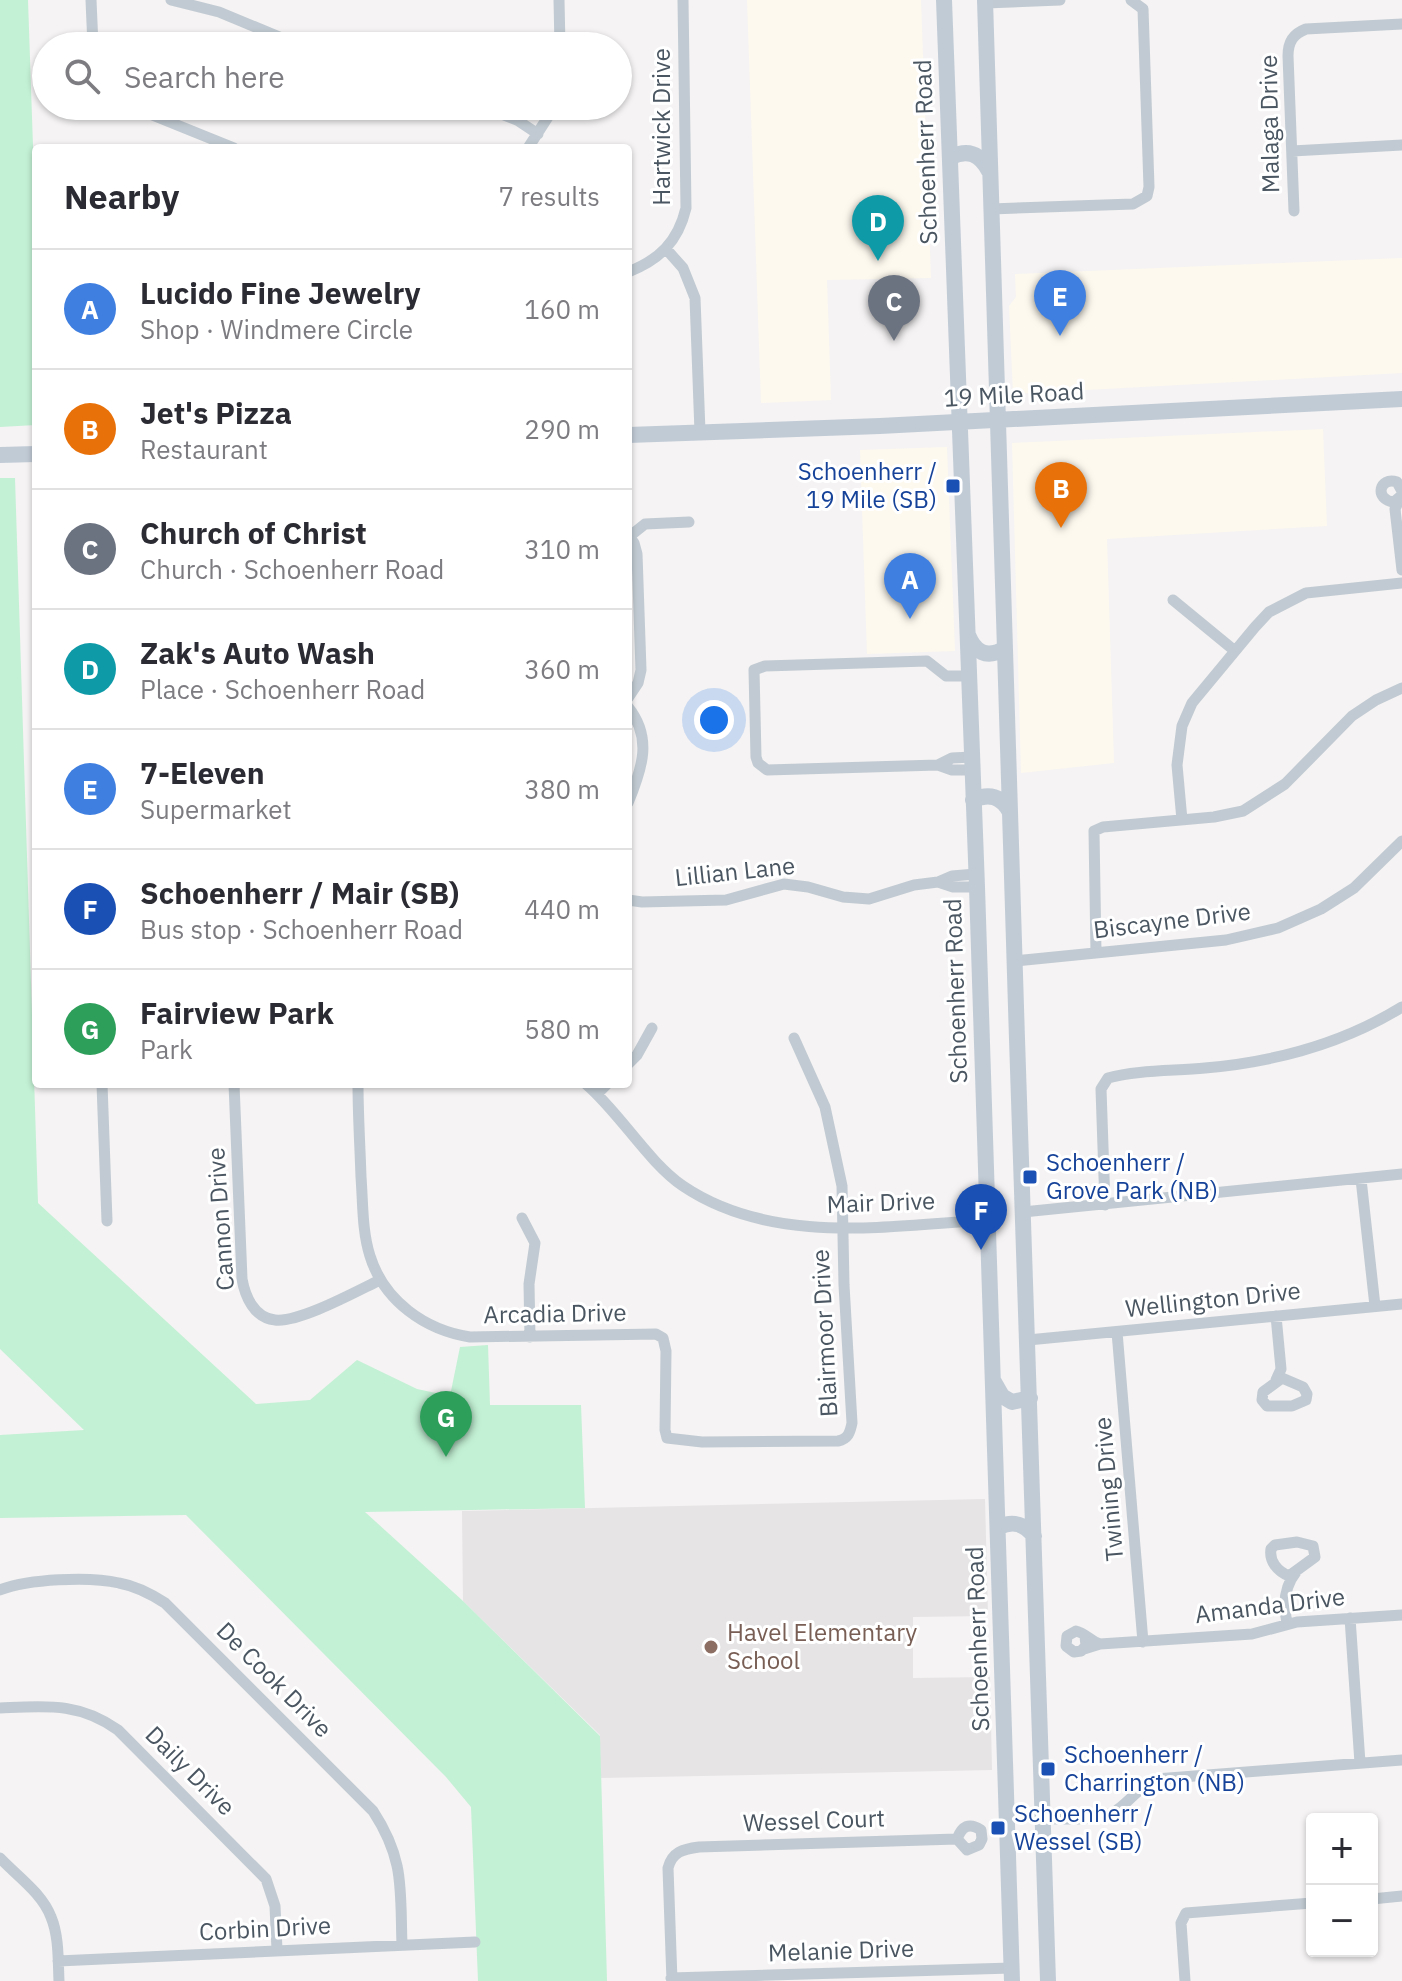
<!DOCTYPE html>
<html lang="en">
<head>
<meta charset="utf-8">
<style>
  body { margin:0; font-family:"IBM Plex Sans",sans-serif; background:#f2f2f3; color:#2b2b33 }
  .controls { position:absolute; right:24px; bottom:24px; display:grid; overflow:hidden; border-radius:8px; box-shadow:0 2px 6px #0004 }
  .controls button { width:72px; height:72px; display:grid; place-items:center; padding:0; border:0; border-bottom:2px solid #e1e1e2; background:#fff; color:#2b2b33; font:40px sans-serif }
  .you { position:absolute; left:714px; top:720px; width:28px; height:28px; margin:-20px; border:6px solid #fff; border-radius:50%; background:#1a73e8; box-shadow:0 0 0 12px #1a73e833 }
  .badge { display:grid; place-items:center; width:52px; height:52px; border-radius:50%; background:#0b8043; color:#fff; font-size:26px; font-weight:700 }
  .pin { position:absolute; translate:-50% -66px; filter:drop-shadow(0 2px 4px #0008) }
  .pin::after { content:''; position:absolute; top:42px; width:28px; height:24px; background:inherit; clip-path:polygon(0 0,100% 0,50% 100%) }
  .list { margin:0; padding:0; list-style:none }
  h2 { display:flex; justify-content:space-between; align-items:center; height:104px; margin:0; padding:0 32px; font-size:34px }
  h2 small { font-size:26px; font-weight:400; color:#7c7c81 }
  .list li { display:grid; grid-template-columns:52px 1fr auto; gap:24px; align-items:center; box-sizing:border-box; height:120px; padding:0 32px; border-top:2px solid #e1e1e2 }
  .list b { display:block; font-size:30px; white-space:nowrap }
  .list p { margin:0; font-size:26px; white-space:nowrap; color:#7c7c81 }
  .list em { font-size:26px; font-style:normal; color:#7c7c81 }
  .icon { flex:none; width:44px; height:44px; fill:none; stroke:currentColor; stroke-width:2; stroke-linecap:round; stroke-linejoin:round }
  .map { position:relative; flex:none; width:1402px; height:1981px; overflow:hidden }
  .search { position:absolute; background:#fff; box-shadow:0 2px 6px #0004; left:32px; top:32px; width:600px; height:88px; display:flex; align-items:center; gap:20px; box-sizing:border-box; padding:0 28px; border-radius:44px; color:#7c7c81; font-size:30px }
  .panel { position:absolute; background:#fff; box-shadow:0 2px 6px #0004; left:32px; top:144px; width:600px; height:944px; border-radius:8px }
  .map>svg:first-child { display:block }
  .commercial { fill:#fdf9ef }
  .education { fill:#e6e4e5 }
  .green { fill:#c3f1d5 }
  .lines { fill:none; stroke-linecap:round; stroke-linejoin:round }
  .street { stroke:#c1cad2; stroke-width:11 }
  .secondary { stroke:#c1cbd6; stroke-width:16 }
  .transit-dot { fill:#1a4fb4; stroke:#fff; stroke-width:3 }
  .education-dot { fill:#8d6e63; stroke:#fff; stroke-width:3 }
  .labels { text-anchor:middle; stroke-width:6; stroke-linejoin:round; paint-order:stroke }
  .street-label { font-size:24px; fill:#4a5661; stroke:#fff }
  .transit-label { font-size:24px; fill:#164399; stroke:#fff; text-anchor:start }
  .education-label { font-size:24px; fill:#785e54; stroke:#fff; text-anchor:start }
</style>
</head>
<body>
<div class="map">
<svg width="1402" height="1981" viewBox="0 0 1402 1981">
  <rect width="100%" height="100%" fill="#f5f3f3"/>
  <path class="commercial" d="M747,0h174l10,278 -104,2 4,120 -70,3z
    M1402,258v115l-389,21 -4,-88 7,-9 -1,-23z
    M1323,429l4,97 -220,13 7,224 -93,10 -9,-330z
    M947,447l8,204 -88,3 -7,-204z"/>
  <path class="education" d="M985,1499l3,117 -75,1v61l77,-1 2,93 -392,8v-43l-137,-134 -1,-90z"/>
  <path class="green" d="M0,0h28l8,234v191l-36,2z
    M0,478h15l23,725 218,201 54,-4 47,-40 60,29 33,7 10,-49 28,-2 2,60h91l4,103 -220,4 98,89 137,135 7,245h-129l-7,-174 -25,-30 -260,-262 -186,3v-83l84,-5 -84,-81z"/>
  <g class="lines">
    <path class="street" d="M91,0l2,46
      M171,0l48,12 82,34
      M559,0l1,46
      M985,3l75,-3
      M130,106l104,42
      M481,106l36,14 21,14
      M528,148l27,-42
      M1292,151l110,-6
      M991,209l142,-5 14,-8 2,-9 -6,-178 -12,-9
      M1294,211l-6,-155c0,-14 5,-22 18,-27l96,-5
      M667,250l16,18 12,30 5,134
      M628,272c31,-12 50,-30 58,-64l-3,-208
      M1401,496l-7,6c-20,-2 -15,-26 3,-20l5,9
      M1400,498l-5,11 7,61
      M628,535l6,8 3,11 4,116 -3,13 -10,15
      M630,536l15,-12 44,-2
      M1173,600l62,51
      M628,707c25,31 14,62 0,96
      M972,757l-20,1 -14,7 14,5h21
      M938,765l-171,5 -9,-7 -2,-6 -2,-87 11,-4 162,-5 19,15h23
      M1182,820l-5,-55 5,-39 10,-23 63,-76 14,-15 37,-19 96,-10
      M938,882l15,5h24
      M628,900l14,2 84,-2 58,-16 24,3 35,10 26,2 45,-14 24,-3 14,-6 24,-2
      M1096,953l-2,-122 9,-4 111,-10 29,-6 42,-27 67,-68 24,-16 26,-12
      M1015,961l211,-21 52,-12 43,-19 33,-21 48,-47
      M628,1064l9,-9 15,-27
      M102,1084l5,137
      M234,1084l8,195c3,17 12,39 33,41 24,3 82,-29 105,-40
      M358,1084c0,31 2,62 3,93 2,26 1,54 9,79 14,45 55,74 100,81l186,-3 7,4 3,13 -1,79 2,8 35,4 136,-1c10,-2 12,-8 14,-18l-8,-138 -2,-99 -17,-79 -31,-69
      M586,1084c34,29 62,78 97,102 89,60 205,40 305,34
      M597,1094l10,-10
      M1361,1179l14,127
      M1105,1205l-4,-116 7,-11c28,-8 67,-7 97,-10 69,-6 137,-24 197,-61
      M1023,1212l379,-38
      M522,1218l13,25 -6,41 1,53
      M1276,1316l5,53 -5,11
      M1117,1332l26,310
      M1028,1340l374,-36
      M1282,1378l21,9 4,7 -1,6 -14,6h-25l-5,-6 1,-8z
      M1297,1542l16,4 2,11 -26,19c-12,-5 -20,-15 -18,-27l4,-4z
      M0,1590c28,-11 89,-14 119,-7 17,3 32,11 46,20l208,208c32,49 27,78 29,134
      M1350,1618l10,145
      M1287,1623c-4,-18 -3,-36 9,-51
      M1085,1636l1,10 -5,5 -7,1 -8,-6 1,-10 9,-5c9,2 15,10 24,13
      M1084,1649l16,-5 152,-10 45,-12 105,-7
      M0,1708c46,-2 79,-6 118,22l148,149 9,27 2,44
      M1043,1819c23,-1 54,4 74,-9 14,-10 23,-24 39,-31l246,-19
      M0,1858c17,18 42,35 51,59 8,19 7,43 8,64
      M1372,1899l30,-3
      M58,1961l417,-19
      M671,1978l341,-10
      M672,1981l-4,-113c4,-16 15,-19 31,-21l258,-8 10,11 12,-5 3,-6 -1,-9c-12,-8 -19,-4 -24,9
      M1185,1981l-4,-58 5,-10 126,-10"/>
    <path class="secondary" d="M944,0l33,887 35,1094
      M985,0c17,660 43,1321 63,1981
      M951,157c17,-8 29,-3 38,14
      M628,435l252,-9 522,-27
      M0,455l36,-1
      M968,635c7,17 18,24 36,14
      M973,800c16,-7 28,-4 37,12
      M994,1382l8,14 10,6 18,-4
      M999,1527c15,-7 25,-3 35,9"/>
  </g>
  <g class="transit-dot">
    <rect x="945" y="478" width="16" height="16" rx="4"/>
    <rect x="1022" y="1169" width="16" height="16" rx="4"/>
    <rect x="1040" y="1761" width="16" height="16" rx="4"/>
    <rect x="990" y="1820" width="16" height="16" rx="4"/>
  </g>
  <circle class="education-dot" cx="711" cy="1647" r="8"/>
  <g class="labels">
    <g class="street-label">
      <text transform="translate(1270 124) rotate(-91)" y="8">Malaga Drive</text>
      <text transform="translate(662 127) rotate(-90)" y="8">Hartwick Drive</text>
      <text transform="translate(926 152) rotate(-92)" y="8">Schoenherr Road</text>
      <text transform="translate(1014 395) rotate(-3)" y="8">19 Mile Road</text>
      <text transform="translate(735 872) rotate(-6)" y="8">Lillian Lane</text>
      <text transform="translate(1172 921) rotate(-7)" y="8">Biscayne Drive</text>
      <text transform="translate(956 991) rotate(-92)" y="8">Schoenherr Road</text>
      <text transform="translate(881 1203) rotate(-2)" y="8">Mair Drive</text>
      <text transform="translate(221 1219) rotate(-94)" y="8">Cannon Drive</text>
      <text transform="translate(1213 1300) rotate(-6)" y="8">Wellington Drive</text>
      <text transform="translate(555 1314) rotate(-1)" y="8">Arcadia Drive</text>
      <text transform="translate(825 1333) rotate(-93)" y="8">Blairmoor Drive</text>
      <text transform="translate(1109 1489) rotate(-95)" y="8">Twining Drive</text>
      <text transform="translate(1270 1606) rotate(-7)" y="8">Amanda Drive</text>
      <text transform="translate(978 1639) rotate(-92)" y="8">Schoenherr Road</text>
      <text transform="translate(274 1680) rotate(45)" y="8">De Cook Drive</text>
      <text transform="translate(190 1771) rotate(45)" y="8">Daily Drive</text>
      <text transform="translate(814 1821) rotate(-2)" y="8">Wessel Court</text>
      <text transform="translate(265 1929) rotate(-3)" y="8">Corbin Drive</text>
      <text transform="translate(841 1951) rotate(-2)" y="8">Melanie Drive</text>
    </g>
    <g class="transit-label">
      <text x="937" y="480" text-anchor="end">Schoenherr /<tspan x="937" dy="28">19 Mile (SB)</tspan></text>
      <text x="1046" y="1171">Schoenherr /<tspan x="1046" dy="28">Grove Park (NB)</tspan></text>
      <text x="1064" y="1763">Schoenherr /<tspan x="1064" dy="28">Charrington (NB)</tspan></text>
      <text x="1014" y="1822">Schoenherr /<tspan x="1014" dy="28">Wessel (SB)</tspan></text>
    </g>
    <g class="education-label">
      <text x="727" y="1641">Havel Elementary<tspan x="727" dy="28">School</tspan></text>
    </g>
  </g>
</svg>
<div class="controls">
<button>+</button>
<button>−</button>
</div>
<div class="you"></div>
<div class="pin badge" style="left:910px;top:619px;background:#3f7fe0">A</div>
<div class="pin badge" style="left:1061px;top:528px;background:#e8710a">B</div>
<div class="pin badge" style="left:894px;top:341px;background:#6b7280">C</div>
<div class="pin badge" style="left:878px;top:261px;background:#0f9aa8">D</div>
<div class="pin badge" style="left:1060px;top:336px;background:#3f7fe0">E</div>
<div class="pin badge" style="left:981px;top:1250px;background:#1a4fb4">F</div>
<div class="pin badge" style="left:446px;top:1457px;background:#2e9e5b">G</div>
<div class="search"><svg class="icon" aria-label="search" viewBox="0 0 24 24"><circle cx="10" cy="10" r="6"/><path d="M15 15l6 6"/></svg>Search here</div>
<section class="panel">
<h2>Nearby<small>7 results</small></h2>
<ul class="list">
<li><span class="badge" style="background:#3f7fe0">A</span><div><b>Lucido Fine Jewelry</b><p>Shop · Windmere Circle</p></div><em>160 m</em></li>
<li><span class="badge" style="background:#e8710a">B</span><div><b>Jet's Pizza</b><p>Restaurant</p></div><em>290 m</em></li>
<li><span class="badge" style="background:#6b7280">C</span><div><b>Church of Christ</b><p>Church · Schoenherr Road</p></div><em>310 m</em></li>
<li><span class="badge" style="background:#0f9aa8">D</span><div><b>Zak's Auto Wash</b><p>Place · Schoenherr Road</p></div><em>360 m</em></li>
<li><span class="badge" style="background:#3f7fe0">E</span><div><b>7-Eleven</b><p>Supermarket</p></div><em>380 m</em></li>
<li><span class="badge" style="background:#1a4fb4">F</span><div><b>Schoenherr / Mair (SB)</b><p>Bus stop · Schoenherr Road</p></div><em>440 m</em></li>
<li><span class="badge" style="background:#2e9e5b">G</span><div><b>Fairview Park</b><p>Park</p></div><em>580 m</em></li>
</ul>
</section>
</div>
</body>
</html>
